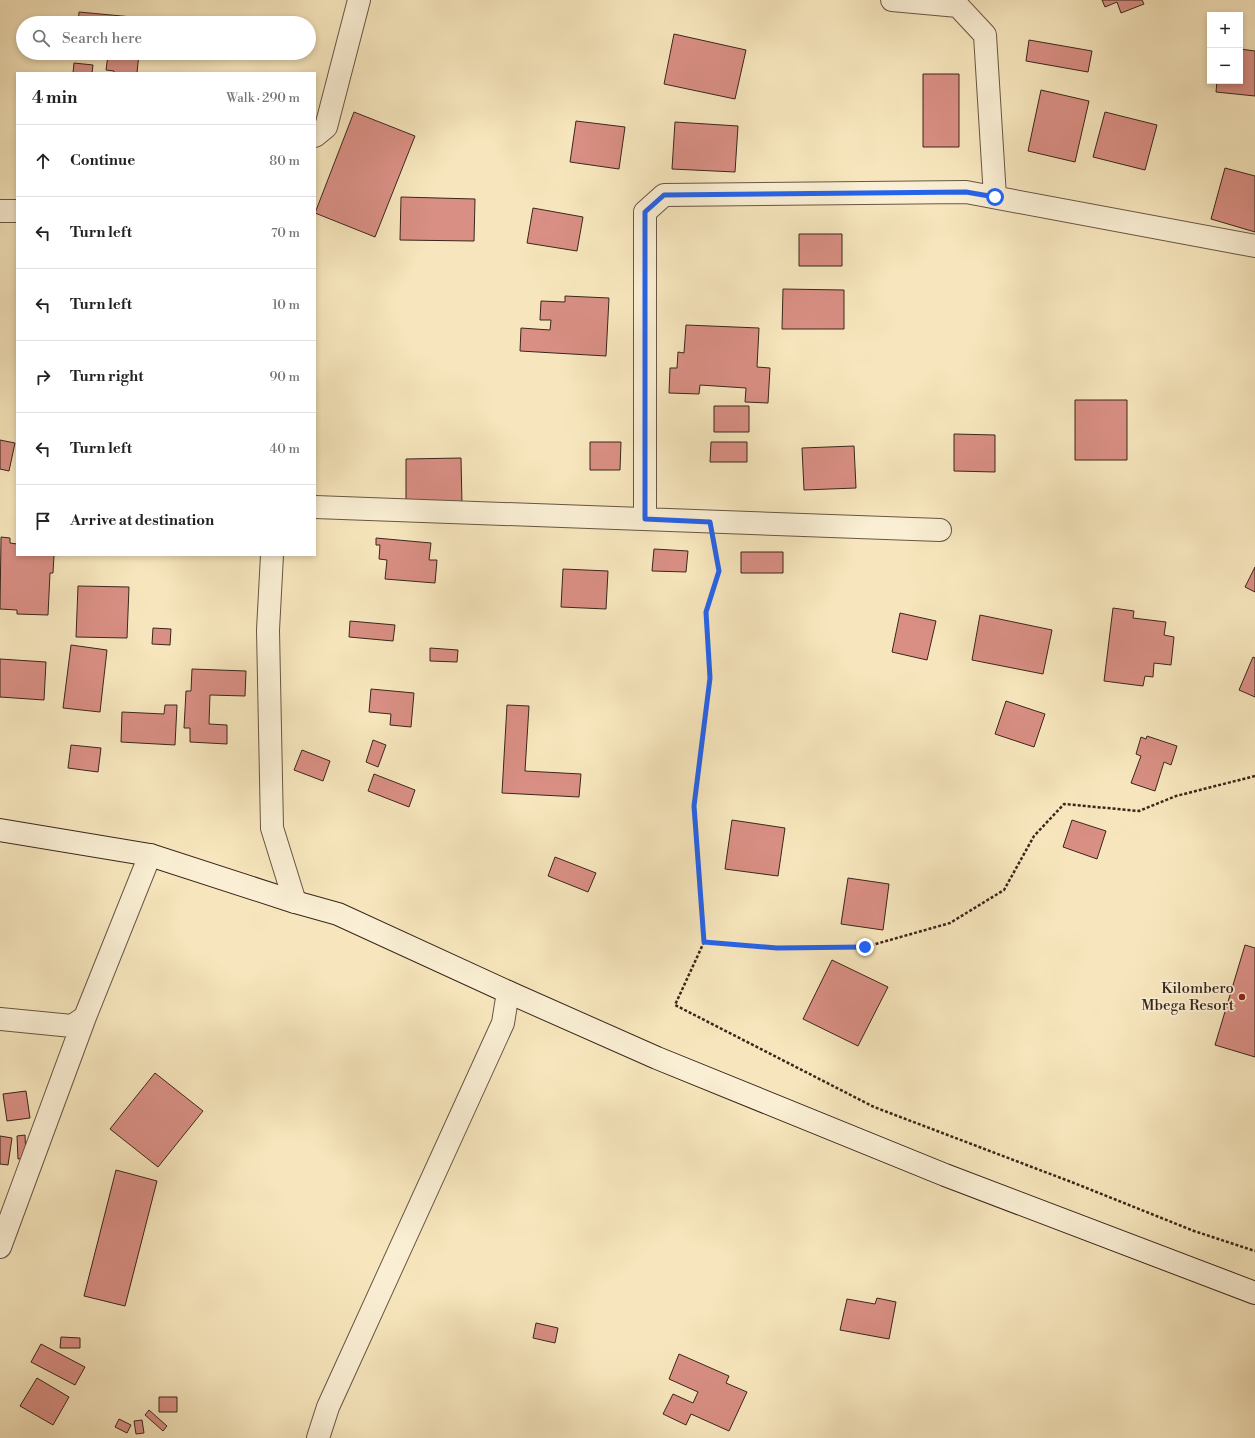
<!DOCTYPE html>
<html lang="en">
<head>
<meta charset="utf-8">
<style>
  body { margin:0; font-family:"Libre Bodoni",serif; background:#f2f2f2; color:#222 }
  .controls { position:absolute; right:12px; top:12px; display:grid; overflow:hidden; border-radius:0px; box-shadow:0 2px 6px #0003 }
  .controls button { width:36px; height:36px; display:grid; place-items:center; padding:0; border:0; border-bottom:1px solid #e0e0e0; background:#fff; color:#222; font:20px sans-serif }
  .stop { position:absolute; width:12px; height:12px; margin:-9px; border:3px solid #2563eb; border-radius:50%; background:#fff }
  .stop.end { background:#2563eb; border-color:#fff; box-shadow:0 1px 4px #0008 }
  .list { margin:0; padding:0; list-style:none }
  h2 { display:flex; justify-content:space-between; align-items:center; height:52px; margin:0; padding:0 16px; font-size:17px }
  h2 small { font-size:13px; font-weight:400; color:#767676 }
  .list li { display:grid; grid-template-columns:26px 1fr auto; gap:12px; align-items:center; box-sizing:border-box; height:72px; padding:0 16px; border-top:1px solid #e0e0e0 }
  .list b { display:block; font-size:15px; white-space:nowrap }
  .list em { font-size:13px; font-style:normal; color:#767676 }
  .icon { flex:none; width:22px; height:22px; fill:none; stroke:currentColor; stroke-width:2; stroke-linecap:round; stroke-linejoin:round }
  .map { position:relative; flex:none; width:1255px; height:1438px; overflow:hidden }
  .search { position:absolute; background:#fff; box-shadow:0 2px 6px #0003; left:16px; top:16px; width:300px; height:44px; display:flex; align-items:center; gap:10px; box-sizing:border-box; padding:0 14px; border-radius:22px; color:#767676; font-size:15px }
  .panel { position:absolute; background:#fff; box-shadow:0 2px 6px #0003; left:16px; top:72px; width:300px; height:484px; border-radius:0px }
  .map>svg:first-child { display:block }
  .building { fill:#d98f84; stroke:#3a261a }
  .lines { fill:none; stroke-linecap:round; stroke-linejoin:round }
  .street-casing { stroke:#695643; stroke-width:24 }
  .secondary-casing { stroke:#3a261a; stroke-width:24 }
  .path { stroke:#3a261a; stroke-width:2.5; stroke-dasharray:3 2; stroke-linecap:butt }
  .street { stroke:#faefd4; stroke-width:22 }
  .secondary { stroke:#faefd4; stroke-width:22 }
  .route { stroke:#2563eb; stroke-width:5 }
  .poi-dot { fill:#8f2418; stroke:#faefd4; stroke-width:1.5 }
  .labels { text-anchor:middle; stroke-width:3.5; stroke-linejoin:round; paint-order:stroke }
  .poi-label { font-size:15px; fill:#3a261a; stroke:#faefd4; text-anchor:end }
</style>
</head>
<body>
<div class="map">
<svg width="1255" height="1438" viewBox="0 0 1255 1438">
  <rect width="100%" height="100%" fill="#f7e6bd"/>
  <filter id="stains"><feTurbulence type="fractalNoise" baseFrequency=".005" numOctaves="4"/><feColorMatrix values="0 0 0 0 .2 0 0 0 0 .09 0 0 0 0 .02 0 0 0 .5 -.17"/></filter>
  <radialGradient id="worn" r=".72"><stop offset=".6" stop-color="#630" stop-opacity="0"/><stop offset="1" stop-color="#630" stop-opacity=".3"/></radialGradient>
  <path class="building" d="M1102,0h40l2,4 -23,9 -4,-11 -12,5z
    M79,12l64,6 -1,5h-64z
    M674,34l72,16 -11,49 -71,-15z
    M1029,40l63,11 -4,21 -62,-11z
    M1240,49l15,2v45l-39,-4 1,-11h23z
    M84,53h55l-2,20h-23v-2l-8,-1 2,-15z
    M74,63l19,2 -1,8h-19z
    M923,74h36v73h-36z
    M1041,90l48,11 -14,61 -47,-11z
    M354,112l61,24 -40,101 -60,-24z
    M1105,112l52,13 -12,45 -52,-13z
    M576,121l49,6 -6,42 -49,-7z
    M675,122l63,4 -3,46 -63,-3z
    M1225,168l30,8v56l-44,-13z
    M401,197l74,2 -1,42 -74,-1z
    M533,208l50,9 -6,34 -50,-8z
    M799,234h43v32h-43z
    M783,289l61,1v39h-62z
    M565,296l44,2 -3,58 -86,-5 1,-23 29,2 1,-10h-11l1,-19 24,1z
    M686,325l73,3 -2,39 13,1 -2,35 -23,-1 1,-14 -46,-3 -1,9 -30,-1 1,-25h7l1,-16 6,1z
    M1075,400h52v60h-52z
    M714,406h35v26h-35z
    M954,434l41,1v37l-41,-1z
    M0,440l15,3 -6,28 -9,-2z
    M590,442h31l-1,28h-30z
    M711,442h36v20h-37z
    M854,446l2,42 -52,2 -2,-42z
    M461,458l1,47 -56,1v-47z
    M1,537l9,1v5l7,1v11h37l-1,18h-3l-2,42 -31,-1v-4l-17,-1z
    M376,538l55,5 -2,17h8l-2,23 -50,-4 2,-19 -8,-1 1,-14h-4z
    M654,549l34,2 -2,21 -34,-1z
    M741,552h42v21h-42z
    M1255,567v25l-10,-5z
    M563,569l45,2 -2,38 -45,-2z
    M78,586l51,1 -2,51 -51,-1z
    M1113,608l21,3 -1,7 33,4 -2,13 10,2 -3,28 -17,-2 -1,14 -8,-1 -2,10 -39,-5z
    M900,613l36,8 -9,39 -35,-8z
    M980,615l72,15 -9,44 -71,-14z
    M350,621l45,4 -2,16 -44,-4z
    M153,628l18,1 -1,16 -18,-1z
    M71,645l36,5 -7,62 -37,-4z
    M430,648l28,2 -1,12 -27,-1z
    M1253,657l2,1v39l-16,-7z
    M0,659l46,3 -2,38 -44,-3z
    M192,669l54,2 -1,25 -35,-1 -1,29 18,1v19l-37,-2v-14h-6l2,-37h5z
    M371,689l43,4 -3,34 -21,-2 1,-11 -22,-2z
    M1006,701l39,13 -11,33 -39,-13z
    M165,705h12l-2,40 -54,-3 1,-30 42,2z
    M507,705l22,1 -4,65 56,3 -2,23 -77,-4z
    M1147,736l30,10 -6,19 -7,-3 -9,29 -24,-8 10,-27 -5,-2 5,-17 5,2z
    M373,740l13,5 -8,22 -12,-5z
    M71,745l30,3 -3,24 -30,-4z
    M302,750l28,11 -7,20 -29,-11z
    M374,774l41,16 -6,17 -41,-16z
    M732,820l53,8 -7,48 -53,-7z
    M1072,820l34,11 -9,28 -34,-12z
    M555,857l41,16 -8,19 -40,-16z
    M848,878l41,6 -6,46 -42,-6z
    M1245,945l10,3v109l-40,-12z
    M832,960l56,27 -30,59 -55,-27z
    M155,1073l48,38 -45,56 -48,-38z
    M26,1091l4,27 -23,3 -4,-27z
    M25,1135l1,23 -8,1 -1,-23z
    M0,1136l12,2 -4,27 -8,-1z
    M116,1170l41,11 -32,125 -41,-10z
    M877,1298l19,4 -7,37 -49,-9 7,-31 28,5z
    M536,1323l22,5 -3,15 -22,-5z
    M61,1337l19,1v10h-20z
    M41,1344l44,23 -10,18 -44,-23z
    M679,1354l50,22 -3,7 21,9 -18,39 -38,-17 -5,11 -23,-11 10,-20 20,9 5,-11 -29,-13z
    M37,1378l32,19 -16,28 -33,-19z
    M159,1397h18v15h-18z
    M149,1410l18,16 -4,5 -18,-16z
    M119,1419l12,6 -4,8 -12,-6z
    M142,1420l2,13 -8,1 -2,-13z"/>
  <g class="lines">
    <g class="street-casing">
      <path id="street" d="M892,0l66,6 27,29 10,162
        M315,136l11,-9 33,-127
        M0,211h17
        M315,507l625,23
        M645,519v-307l19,-17 302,-3 289,54
        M272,555l-4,75 4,198 23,74
        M0,1019l72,7 13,-9 65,-162
        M0,1247l85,-230
        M318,1438l10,-31 175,-384 5,-31"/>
    </g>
    <g class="secondary-casing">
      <path id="secondary" d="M0,830l150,25 145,47 43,12 170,78 149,66 288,117 310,118"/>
    </g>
    <path class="path" d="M1255,776l-79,20 -37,15 -75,-7 -30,32 -30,54 -54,33 -85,24 -88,1 -73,-6 -29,63 199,102 200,76 120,48 61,20
      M704,942l-10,-136 16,-128 -4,-66 13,-41 -4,-23"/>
    <use href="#street" class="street"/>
    <use href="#secondary" class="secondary"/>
  </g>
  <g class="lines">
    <path class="route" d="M865,947l-88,1 -73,-6 -10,-136 16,-128 -4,-66 13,-41 -9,-49 -65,-3v-307l19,-17 302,-3 29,5"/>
  </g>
  <circle class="poi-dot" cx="1242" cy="997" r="4"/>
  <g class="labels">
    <g class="poi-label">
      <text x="1234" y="993">Kilombero<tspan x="1234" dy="17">Mbega Resort</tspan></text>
    </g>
  </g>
  <rect width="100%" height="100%" filter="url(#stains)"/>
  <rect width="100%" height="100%" fill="url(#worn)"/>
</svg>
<div class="controls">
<button>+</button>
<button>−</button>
</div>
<div class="stop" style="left:995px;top:197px"></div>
<div class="stop end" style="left:865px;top:947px"></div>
<div class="search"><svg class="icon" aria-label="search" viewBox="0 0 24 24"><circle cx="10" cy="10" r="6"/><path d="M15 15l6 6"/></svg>Search here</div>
<section class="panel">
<h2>4 min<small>Walk · 290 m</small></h2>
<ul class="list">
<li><svg class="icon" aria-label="ahead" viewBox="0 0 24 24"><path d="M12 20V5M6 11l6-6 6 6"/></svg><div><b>Continue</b></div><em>80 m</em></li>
<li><svg class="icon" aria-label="left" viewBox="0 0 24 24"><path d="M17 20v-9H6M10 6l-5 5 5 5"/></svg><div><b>Turn left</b></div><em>70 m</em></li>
<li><svg class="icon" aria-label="left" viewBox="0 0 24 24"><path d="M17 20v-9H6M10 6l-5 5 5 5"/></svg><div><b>Turn left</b></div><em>10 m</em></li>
<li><svg class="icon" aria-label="right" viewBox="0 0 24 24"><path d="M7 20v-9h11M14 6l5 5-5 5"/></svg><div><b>Turn right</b></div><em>90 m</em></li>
<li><svg class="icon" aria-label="left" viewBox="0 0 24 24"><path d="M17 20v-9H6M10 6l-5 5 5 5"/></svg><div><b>Turn left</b></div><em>40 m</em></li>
<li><svg class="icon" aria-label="arrive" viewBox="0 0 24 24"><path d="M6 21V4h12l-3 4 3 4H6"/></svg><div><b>Arrive at destination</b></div></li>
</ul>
</section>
</div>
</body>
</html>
